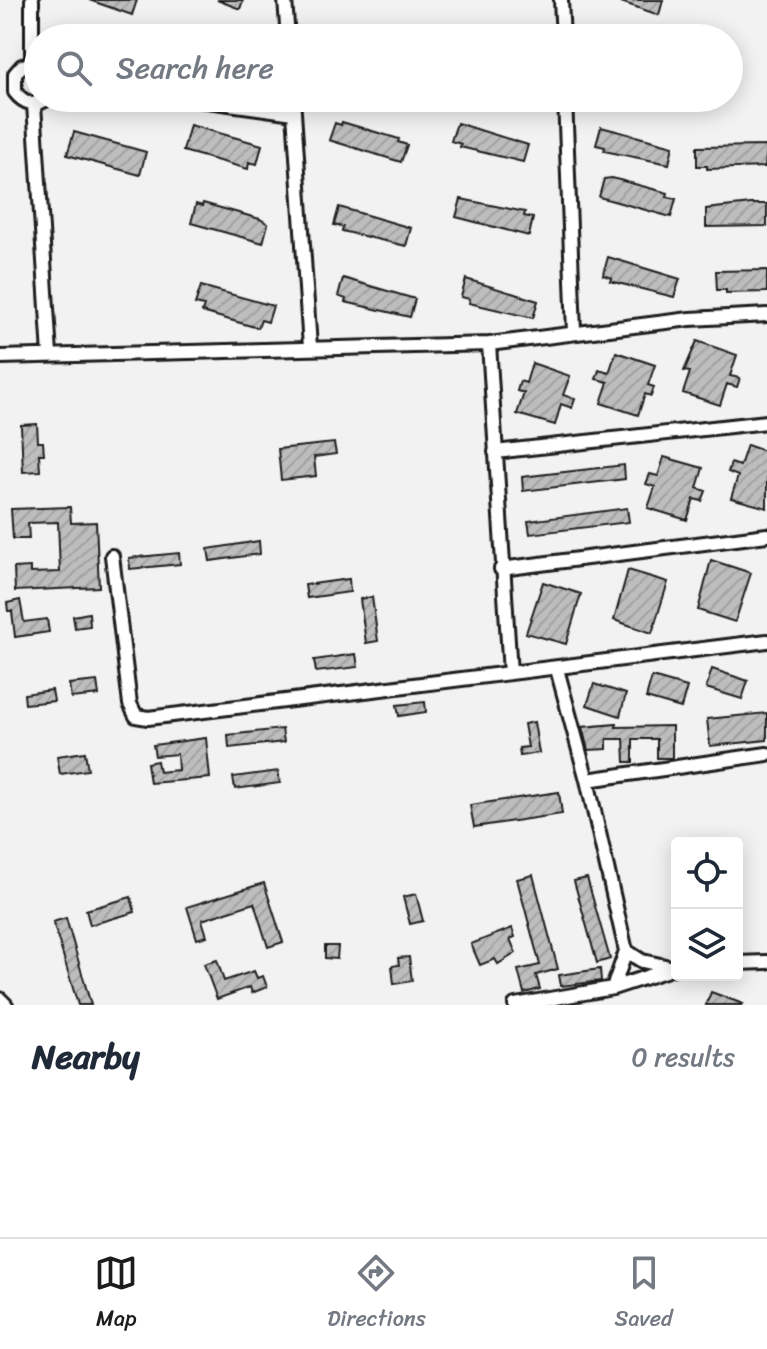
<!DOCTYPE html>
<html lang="en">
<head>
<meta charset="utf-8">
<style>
  body { margin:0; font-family:Sriracha,sans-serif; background:#f6f6f7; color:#1f2937 }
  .controls { position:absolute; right:24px; bottom:24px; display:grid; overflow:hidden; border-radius:8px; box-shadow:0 4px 20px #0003 }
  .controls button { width:72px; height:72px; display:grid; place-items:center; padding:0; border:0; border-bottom:2px solid #e0e1e3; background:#fff; color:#1f2937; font:40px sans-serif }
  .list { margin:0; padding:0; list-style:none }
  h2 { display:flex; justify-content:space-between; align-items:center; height:104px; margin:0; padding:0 32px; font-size:34px }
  h2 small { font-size:26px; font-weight:400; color:#747a83 }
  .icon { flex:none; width:44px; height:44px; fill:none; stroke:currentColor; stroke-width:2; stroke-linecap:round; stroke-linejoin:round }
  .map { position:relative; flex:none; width:767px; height:1005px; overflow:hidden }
  .search { position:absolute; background:#fff; box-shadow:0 4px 20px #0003; left:24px; right:24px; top:24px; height:88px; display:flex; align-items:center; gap:20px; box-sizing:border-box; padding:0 28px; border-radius:44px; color:#747a83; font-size:30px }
  .sheet { height:232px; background:#fff }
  nav { display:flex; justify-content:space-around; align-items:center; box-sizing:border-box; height:112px; border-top:2px solid #e0e1e3; background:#fff; font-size:22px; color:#747a83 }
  nav a { display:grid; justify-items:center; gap:4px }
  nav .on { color:#1c1c1c }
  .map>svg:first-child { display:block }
  .building { fill:url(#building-hatch); stroke:#1c1c1c; stroke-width:2 }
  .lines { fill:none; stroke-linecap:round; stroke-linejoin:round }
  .minor-casing { stroke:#1c1c1c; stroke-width:18 }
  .minor { stroke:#fff; stroke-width:12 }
</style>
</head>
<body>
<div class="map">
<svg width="767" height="1005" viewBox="0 0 767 1005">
  <defs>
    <pattern id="building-hatch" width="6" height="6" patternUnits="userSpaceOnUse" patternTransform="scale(2)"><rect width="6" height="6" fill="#bdbdbd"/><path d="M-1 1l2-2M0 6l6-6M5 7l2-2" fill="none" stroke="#a2a2a2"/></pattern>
  </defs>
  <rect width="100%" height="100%" fill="#f2f2f2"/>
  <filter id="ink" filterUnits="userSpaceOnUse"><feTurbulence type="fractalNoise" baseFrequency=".0125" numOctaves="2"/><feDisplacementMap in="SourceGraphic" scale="16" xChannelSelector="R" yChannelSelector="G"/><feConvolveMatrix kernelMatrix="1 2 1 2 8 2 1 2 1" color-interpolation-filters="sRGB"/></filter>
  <g filter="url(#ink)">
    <path class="building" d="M89,0h48l-5,15z
      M217,0h26l-3,9z
      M615,0h48l-4,15z
      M342,122l57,17 -1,3 9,3 -6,17 -72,-22 6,-17 6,2z
      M457,123l71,22 -5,17 -63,-15 1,-3 -10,-3z
      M190,125l72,20 -5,19 -8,-2 -1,7 -65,-18z
      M601,127l72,19 -4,18 -65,-13 1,-4 -9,-2z
      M74,132l72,20 -6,23 -73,-20z
      M767,146l-2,21 -58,2v-3h-10v-19z
      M612,178l56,15 -1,4 9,2 -5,18 -72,-20 5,-18z
      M461,199l64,13 -1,4 9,2 -4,18 -73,-19z
      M203,203l57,16 8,5 -5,19 -72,-20 5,-19 6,2z
      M751,204h16v22l-61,1v-18z
      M339,207l72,21 -5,18 -64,-15 1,-4 -9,-2z
      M608,257l72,22 -6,18 -64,-16 2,-3 -9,-3z
      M767,270v22l-41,1v-3h-9l-1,-19z
      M343,278l72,21 -5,18 -65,-15 1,-3 -8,-3z
      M466,279l72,22 -5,17 -64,-15 1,-4 -9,-2z
      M201,286l72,20 -5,16 -7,-2 -3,8 -56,-16 2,-6 -9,-2z
      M697,341l40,14 -7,21 10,2 -3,9 -10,-3 -7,21 -37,-12 7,-21 -6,-1z
      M616,352l39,13 -7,20 6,2 -3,9 -6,-2 -7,21 -37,-12 7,-21 -12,-3 3,-9 10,3z
      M532,363l38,13 -7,19 12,4 -3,9 -11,-4 -6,21 -38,-11 7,-21 -7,-2 3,-10 6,2z
      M37,424l1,18h5l1,12h-5l1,17 -17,1 -2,-47z
      M334,443l2,11 -22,3 2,19 -35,4 -3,-31z
      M747,445l20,7v56l-36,-10 7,-22 -10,-4 3,-9 9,3z
      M664,457l39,11 -6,20 9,3 -4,10 -8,-2 -7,21 -39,-12 7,-21 -9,-3 4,-10 8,2z
      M624,465l1,14 -102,12 -1,-14z
      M70,507l1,16 25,-1 3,65 -84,4 -1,-23 16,-1v6l30,-1 -2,-50 -30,1 1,16h-16l-2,-30z
      M627,508l2,14 -99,12 -2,-13z
      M259,541l1,13 -50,7 -2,-12z
      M179,553l1,11 -50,5 -1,-11z
      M711,560l40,13 -16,49 -37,-12z
      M628,570l40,12 -16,51 -38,-13z
      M349,579l1,13 -43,6 -2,-13z
      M543,582l38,12 -15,50 -40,-11z
      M372,597l6,44 -12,2 -6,-44z
      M20,600l4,22 23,-3 2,13 -34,5 -3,-26h-4l-1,-8z
      M89,613l1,13 -15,2 -2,-12z
      M356,654l2,13 -42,5 -2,-12z
      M712,669l36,12 -6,18 -36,-11z
      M652,677l35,10 -6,21 -35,-10z
      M97,681l2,14 -28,3 -2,-14z
      M594,684l32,10 -6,22 -33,-11z
      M52,690l2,11 -29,3 -1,-10z
      M425,702l1,10 -27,4 -2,-11z
      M767,713v27l-57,6 -3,-27z
      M534,722l5,31 -19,3 -1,-8 9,-1 -4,-23z
      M617,724l-1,3 56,-1v32h-15v-19h-24v23h-8l-1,-23h-17v10l-19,1 -6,-23z
      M282,729l2,13 -55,6 -1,-13z
      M206,738l4,40 -60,5 -3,-20 10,-2 2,11 19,-2 -1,-16 -22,2 -2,-11z
      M85,752l3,18 -28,4 -3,-18z
      M278,771l2,12 -45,6 -2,-12z
      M559,792l3,22 -88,13 -4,-22z
      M533,875l25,94 -22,6 4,14 -16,4 -6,-23 22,-5 -23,-86z
      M587,878l23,81 -13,4 -23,-82z
      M264,883l19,59 -15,5 -14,-44 -52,17 5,16 -10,3 -10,-32z
      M416,894l7,27 -13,3 -7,-27z
      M131,897l4,15 -45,13 -4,-15z
      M66,918l25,87h-13l-25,-83z
      M512,928l3,9 -5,2 6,14 -18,11 -3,-5 -15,6 -9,-21z
      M325,946h13l-1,13 -12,-1z
      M409,957l3,24 -18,3 -2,-18 7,-1 -1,-7z
      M217,960l7,21 30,-10 3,7 6,-2 4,11 -15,6 -2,-6 -33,12 -13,-35z
      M600,969l1,12 -40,5 -2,-11z
      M711,992l32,12 -1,1h-36z"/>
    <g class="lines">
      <g class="minor-casing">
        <path id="minor" d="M285,0l3,38
          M561,0l2,38
          M32,62v-62
          M38,62l-16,4 -7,8v18c9,12 21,15 33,6
          M185,98l109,15
          M293,98l17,249
          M565,98l9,234
          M34,104l16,251
          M489,344l21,329
          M0,357l489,-13 201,-25 77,-4
          M495,452l272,-30
          M112,556l18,148 6,12 12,2 619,-77
          M501,569l266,-34
          M557,669l30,111
          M626,951l16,10 28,6
          M737,963l30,-1
          M613,988l64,-21
          M0,999l6,6
          M515,1005l98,-17 13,-37 -39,-171 180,-26"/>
      </g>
      <use href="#minor" class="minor"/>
    </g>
  </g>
</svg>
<div class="controls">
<button><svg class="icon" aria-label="locate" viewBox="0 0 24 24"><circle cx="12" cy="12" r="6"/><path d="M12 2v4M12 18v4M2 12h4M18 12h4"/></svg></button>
<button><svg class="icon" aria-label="layers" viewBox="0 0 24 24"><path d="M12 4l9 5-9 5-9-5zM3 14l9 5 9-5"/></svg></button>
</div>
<div class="search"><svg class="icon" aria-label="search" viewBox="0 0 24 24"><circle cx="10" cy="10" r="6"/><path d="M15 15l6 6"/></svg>Search here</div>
</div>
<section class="sheet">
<h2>Nearby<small>0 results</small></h2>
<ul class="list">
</ul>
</section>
<nav>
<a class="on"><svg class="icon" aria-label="map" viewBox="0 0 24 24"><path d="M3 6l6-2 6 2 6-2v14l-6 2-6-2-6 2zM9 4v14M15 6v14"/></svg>Map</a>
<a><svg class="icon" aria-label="directions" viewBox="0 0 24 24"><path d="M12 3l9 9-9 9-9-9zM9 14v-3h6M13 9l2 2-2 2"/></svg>Directions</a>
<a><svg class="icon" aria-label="saved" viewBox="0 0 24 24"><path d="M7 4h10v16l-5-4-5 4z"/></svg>Saved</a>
</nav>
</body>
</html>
